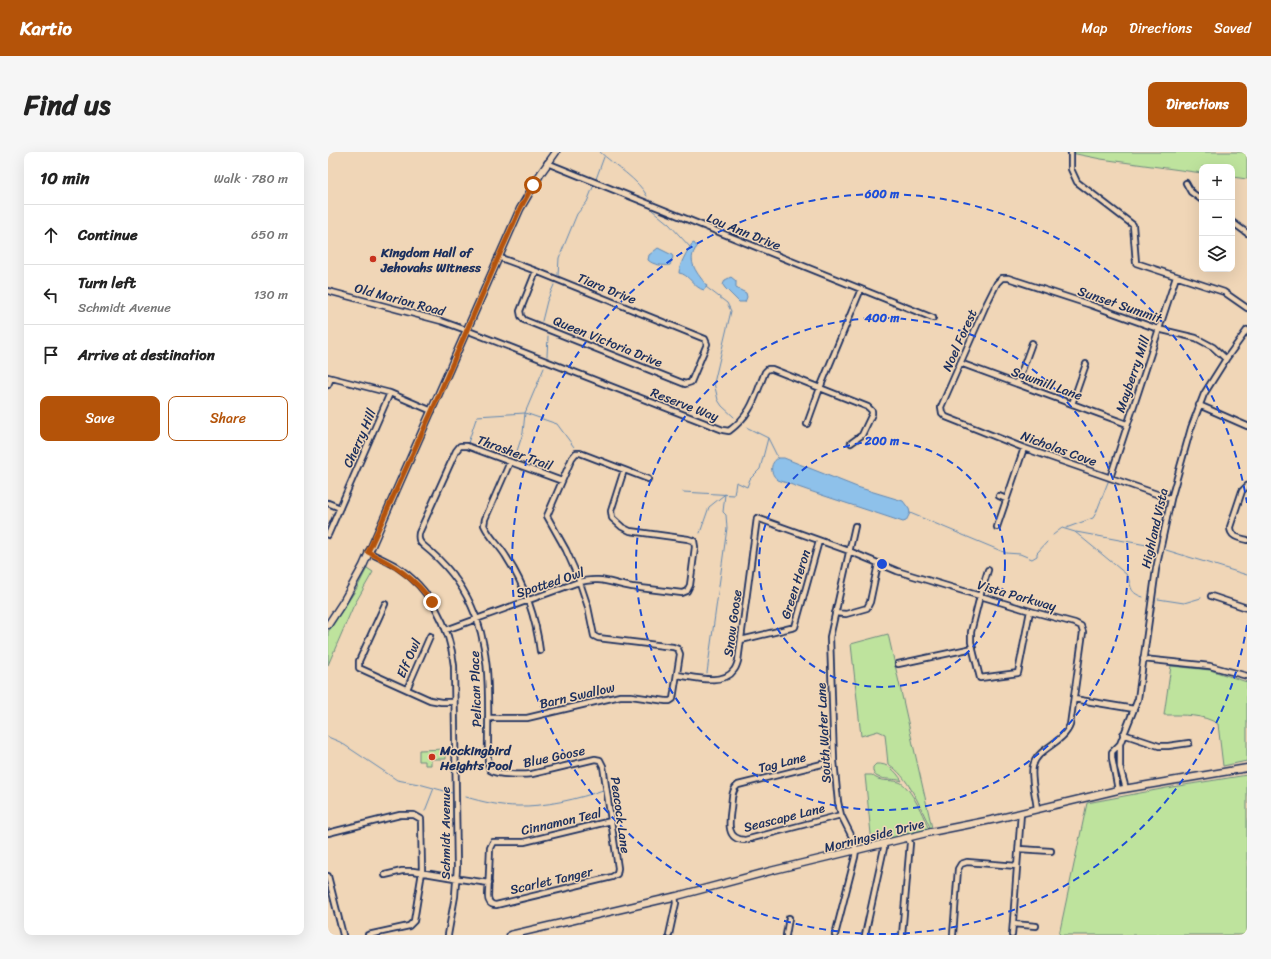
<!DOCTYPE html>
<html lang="en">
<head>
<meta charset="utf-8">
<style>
  body { margin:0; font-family:Sriracha,sans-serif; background:#f6f6f6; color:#222 }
  .controls { position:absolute; right:12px; top:12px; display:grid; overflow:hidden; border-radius:8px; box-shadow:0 4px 16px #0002 }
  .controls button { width:36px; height:36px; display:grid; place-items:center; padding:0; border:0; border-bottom:1px solid #e0e0e0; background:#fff; color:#222; font:20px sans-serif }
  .stop { position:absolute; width:12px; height:12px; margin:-9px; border:3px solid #b45309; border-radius:50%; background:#fff }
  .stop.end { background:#b45309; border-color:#fff; box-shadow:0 1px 4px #0008 }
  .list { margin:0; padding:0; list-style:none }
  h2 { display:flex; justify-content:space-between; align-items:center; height:52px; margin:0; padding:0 16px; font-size:17px }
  h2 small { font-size:13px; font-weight:400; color:#767676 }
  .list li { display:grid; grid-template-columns:26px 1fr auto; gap:12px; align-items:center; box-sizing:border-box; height:60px; padding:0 16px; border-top:1px solid #e0e0e0 }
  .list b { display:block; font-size:15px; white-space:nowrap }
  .list p { margin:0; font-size:13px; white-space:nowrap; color:#767676 }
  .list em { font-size:13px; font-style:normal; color:#767676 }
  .actions { display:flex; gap:8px; padding:12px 16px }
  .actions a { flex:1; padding:9px 0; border:1px solid #b45309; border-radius:8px; text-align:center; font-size:14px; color:#b45309 }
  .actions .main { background:#b45309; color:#fff }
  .icon { flex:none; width:22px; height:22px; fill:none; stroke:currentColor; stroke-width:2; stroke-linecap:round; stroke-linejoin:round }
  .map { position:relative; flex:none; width:919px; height:783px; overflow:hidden; border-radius:8px }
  header { display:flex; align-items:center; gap:24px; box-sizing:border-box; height:56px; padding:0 20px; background:#b45309; color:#fff }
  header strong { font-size:19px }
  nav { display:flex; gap:22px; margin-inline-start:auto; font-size:14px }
  .intro { display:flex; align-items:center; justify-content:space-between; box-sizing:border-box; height:96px; padding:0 24px }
  h1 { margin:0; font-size:28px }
  .button { padding:10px 18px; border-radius:8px; background:#b45309; color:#fff; font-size:14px; font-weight:700 }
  main { display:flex; gap:24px; padding:0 24px }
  aside { flex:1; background:#fff; border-radius:8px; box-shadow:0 4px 16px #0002 }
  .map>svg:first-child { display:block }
  .green { fill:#bee39d; stroke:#6c897e }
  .water { fill:#8ec1ea; stroke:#6087b2 }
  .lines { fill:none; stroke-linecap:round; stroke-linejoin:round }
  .stream { stroke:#6087b2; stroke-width:1 }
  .street-casing { stroke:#1b2f5e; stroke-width:8 }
  .secondary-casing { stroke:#1b2f5e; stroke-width:9 }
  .street { stroke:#f0d6b7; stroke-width:4.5 }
  .secondary { stroke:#f0d6b7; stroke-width:6 }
  .route { stroke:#b45309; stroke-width:5 }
  .ring { fill:none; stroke:#1d4ed8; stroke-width:2; stroke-dasharray:7 5 }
  .poi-dot { fill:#c8321e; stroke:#f0d6b7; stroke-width:1.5 }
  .labels { text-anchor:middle; stroke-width:3; stroke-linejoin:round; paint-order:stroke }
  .street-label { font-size:13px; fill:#1b2f5e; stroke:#f0d6b7 }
  .poi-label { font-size:13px; font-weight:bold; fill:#1b2f5e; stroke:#f0d6b7; text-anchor:start }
  .centre { fill:#1d4ed8; stroke:#f0d6b7; stroke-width:2 }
  .ring-label { font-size:12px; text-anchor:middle; font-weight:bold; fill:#1d4ed8; stroke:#f0d6b7; stroke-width:3; stroke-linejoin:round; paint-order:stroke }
</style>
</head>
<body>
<header>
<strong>Kartio</strong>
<nav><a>Map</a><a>Directions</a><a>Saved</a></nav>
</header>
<div class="intro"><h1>Find us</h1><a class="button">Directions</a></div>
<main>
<aside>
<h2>10 min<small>Walk · 780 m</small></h2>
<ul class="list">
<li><svg class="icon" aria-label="ahead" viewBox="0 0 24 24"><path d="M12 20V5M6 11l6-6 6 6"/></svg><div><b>Continue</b></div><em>650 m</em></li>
<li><svg class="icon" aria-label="left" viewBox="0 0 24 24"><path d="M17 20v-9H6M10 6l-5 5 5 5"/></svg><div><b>Turn left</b><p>Schmidt Avenue</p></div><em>130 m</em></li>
<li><svg class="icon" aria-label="arrive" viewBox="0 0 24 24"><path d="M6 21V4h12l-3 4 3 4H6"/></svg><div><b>Arrive at destination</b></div></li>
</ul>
<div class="actions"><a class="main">Save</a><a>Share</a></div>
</aside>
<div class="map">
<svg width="919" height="783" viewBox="0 0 919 783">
  <rect width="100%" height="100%" fill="#f0d6b7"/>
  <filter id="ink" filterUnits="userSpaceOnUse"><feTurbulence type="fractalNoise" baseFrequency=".025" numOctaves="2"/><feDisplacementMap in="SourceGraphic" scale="8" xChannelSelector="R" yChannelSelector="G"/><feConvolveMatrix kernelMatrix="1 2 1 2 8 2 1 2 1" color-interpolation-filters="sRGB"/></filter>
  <g filter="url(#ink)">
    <path class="green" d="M738,0h181v27l-15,-2v-10h-30v6l-101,-14z
      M39,416l6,4 -20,35 -25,58v-33l29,-44z
      M560,482l44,194 -2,-1c-10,-20 -22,-52 -42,-63l-3,-30 -7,-3 -17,5 -10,-92z
      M843,514l39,4 37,12v79l-24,5 -5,-42c-15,-10 -35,-9 -54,-9z
      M118,597v10h-15v6h-6v-4h-6v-11z
      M548,612c12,-1 20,7 26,17 -9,-4 -31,2 -29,-14z
      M537,623h7c8,8 17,4 27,7 11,3 26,37 30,48l-57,14z
      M919,623v160h-188l28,-132 85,-16z"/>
    <path class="water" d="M366,91l3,4c-12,14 1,27 10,39l-3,4c-10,-2 -15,-16 -25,-17 0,-8 8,-22 13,-29z
      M330,96l14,7 1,2 -3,8c-7,1 -17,0 -22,-5l1,-5z
      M403,125l5,4v7l10,5 1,4 -2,5h-6l-14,-14 -2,-3 2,-5z
      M450,306h6l73,29 46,14 6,8 1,4 -4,8 -3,1c-41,-14 -83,-27 -125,-42 -8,-6 -9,-16 0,-22z"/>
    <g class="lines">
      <path class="stream" d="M272,0c14,13 39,28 47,44
        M268,27l8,-22
        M324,58l17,14 21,23
        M230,123l1,-17 18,-44 10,-12 6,-15
        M378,135l21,16 4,8 -17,72 4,17 4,6 12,11
        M214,169l5,-20 7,-16
        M219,204l1,-20
        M440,286l10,20
        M140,291l9,-27 48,-3 32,11 17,23
        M186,308l9,-27 2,-20 19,-45
        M355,340l51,3 2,-13 11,5 3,-8 10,-10 8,-31 -22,-11
        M582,361l96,40 14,1 12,5 5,-3v-3l10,-11
        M738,376l27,-10 3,-5 12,-31
        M748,380l76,14
        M372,381l9,-26 15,-12
        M725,383l9,-7 13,4 51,42c7,11 1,18 17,23
        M838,398l81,25
        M830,447l26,4 17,-5
        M379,521l20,-145 -1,-13 -3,-3 2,-18
        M0,585l12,5 57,38 22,4 33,9
        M138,645c17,5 34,9 52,9 25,1 61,-7 85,-16
        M97,659l9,-23"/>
      <g class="street-casing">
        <path id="street" d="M743,0v17l6,13 56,43 3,38 88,29 23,16
          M219,11l386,155
          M858,31l5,9 11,8
          M904,70l15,11
          M170,105l38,14 169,68 2,5 -16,38 -6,2 -161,-64 -3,-4 -1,-5 16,-40
          M0,139l113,30 25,9 257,100 6,1c23,-17 26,-34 36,-59l3,-3h4l96,38 4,4v3l-10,21 -11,8
          M632,211l167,61
          M0,225l62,16 42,18
          M689,232l15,-41
          M0,233l3,-7
          M744,252l14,-40
          M871,253l48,21
          M479,272l13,-36 41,-99
          M182,310l-25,57 -1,6c5,12 17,22 23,33 18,28 29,60 33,93
          M782,326l66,-201
          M234,329l-95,-35h-7l-4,5 -37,82c-1,6 0,9 5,13 20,16 36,35 47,59 23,47 16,107 17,158l2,7c8,5 31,5 42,4l63,-15 5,1 3,6 15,102 -1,6 -5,3 -116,28c-6,0 -8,-4 -8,-9l2,-48 3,-6h31l87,-21
          M919,334l-5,5 -12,36c0,10 9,11 17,13
          M671,344l7,3
          M843,347l-147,-51 -78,-31 -4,-4 -1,-6 44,-100 12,-24 5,-5h6l80,26 70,25 38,9 17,9 13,12
          M0,351l12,5
          M669,375l27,-79
          M0,383l62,-142
          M40,400c10,5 19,9 28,14 34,22 54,60 58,100l3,201 -2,29 -7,39
          M660,418l-8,26 -9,36v10l9,36 38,-5 12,-62
          M883,444l36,12
          M57,452l-26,57v7l71,32 11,2h13
          M507,461l11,1 21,-6 3,-6 8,-38
          M118,478l130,-47c25,-7 33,0 56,4 17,2 34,4 50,6l5,-2 3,-6 5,-38 -1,-6 -6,-2 -58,-8 -8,-4 -10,-9 -1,-7 13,-41
          M413,488l54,-13 24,-86
          M815,507l67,7 37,10
          M570,512l75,-16
          M349,523c16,2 47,11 57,-5 2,-2 3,-6 4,-9l19,-143 92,33 48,20 133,40 45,12 6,3 2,6 -13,93c-7,19 -33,23 -37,41 -3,11 3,31 4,43
          M79,537l23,-53
          M746,547l60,10
          M160,566h39l93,-22h11l35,5h4l3,-2 7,-45 -2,-5 -5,-2 -75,-9 -4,-2 -6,-29 -10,-30 -12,-27 -19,-34 25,-58 4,-5h4l68,26
          M795,582l36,12h9l21,-3
          M506,609l-96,24c-7,5 -6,16 -7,23 -2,14 -5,32 14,32l96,-25
          M798,637l-6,-22v-23l18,-45 18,-130 15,-70 20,-71 13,-34 22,-35 21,-29
          M790,638l-6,-32v-6l8,-8
          M0,681l72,-18h14l7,4 1,53 -8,49 -5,5 -41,9
          M691,697l32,2
          M57,723l17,-4h11l47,8 29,4
          M0,724l15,59
          M685,772l23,2
          M341,783l7,-32 -1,-7
          M458,783l3,-17
          M507,783l20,-78 1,-7 -3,-11 -12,-24 -3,-13 -4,-41 -4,-124 25,-111
          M537,783l19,-87v-4
          M574,783l8,-92 -2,-5
          M625,783l5,-66 3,-5 6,-2 50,4
          M684,783l9,-122"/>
      </g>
      <g class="secondary-casing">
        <path id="secondary" d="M0,473l15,-23 20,-36 157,-357 21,-36 15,-21
          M182,783l167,-39 93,-25 161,-39 65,-13 122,-29 129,-22"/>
      </g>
      <use href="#street" class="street"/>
      <use href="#secondary" class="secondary"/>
    </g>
  </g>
  <g class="lines" filter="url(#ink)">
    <path class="route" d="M104,450c-17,-24 -38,-37 -64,-50l64,-141 66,-153 22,-49 13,-24"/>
  </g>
  <g class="ring">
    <circle cx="554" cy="412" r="123"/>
    <circle cx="554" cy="412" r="246"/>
    <path d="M919 473A370 370 0 1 1 919 351"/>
  </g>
  <g class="poi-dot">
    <circle cx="45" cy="107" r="4"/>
    <circle cx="104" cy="605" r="4"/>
  </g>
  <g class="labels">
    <g class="street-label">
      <text transform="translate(416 79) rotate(22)" y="5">Lou Ann Drive</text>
      <text transform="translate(279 136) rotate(22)" y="5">Tiara Drive</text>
      <text transform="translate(72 147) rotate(15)" y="5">Old Marion Road</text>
      <text transform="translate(792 152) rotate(19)" y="5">Sunset Summit</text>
      <text transform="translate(631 188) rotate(-66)" y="5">Noel Forest</text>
      <text transform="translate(280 189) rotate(22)" y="5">Queen Victoria Drive</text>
      <text transform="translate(804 222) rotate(-71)" y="5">Mayberry Mill</text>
      <text transform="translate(719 231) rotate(20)" y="5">Sawmill Lane</text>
      <text transform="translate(357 252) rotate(21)" y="5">Reserve Way</text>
      <text transform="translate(31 286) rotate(-66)" y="5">Cherry Hill</text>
      <text transform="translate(731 296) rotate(20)" y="5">Nicholas Cove</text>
      <text transform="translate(187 300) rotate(20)" y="5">Thrasher Trail</text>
      <text transform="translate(826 376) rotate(-77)" y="5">Highland Vista</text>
      <text transform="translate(222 430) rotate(-18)" y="5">Spotted Owl</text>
      <text transform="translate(467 432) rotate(-73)" y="5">Green Heron</text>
      <text transform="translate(689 443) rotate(16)" y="5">Vista Parkway</text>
      <text transform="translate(404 471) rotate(-82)" y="5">Snow Goose</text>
      <text transform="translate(80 506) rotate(-66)" y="5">Elf Owl</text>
      <text transform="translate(147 537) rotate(-92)" y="5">Pelican Place</text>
      <text transform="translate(249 543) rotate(-13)" y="5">Barn Swallow</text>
      <text transform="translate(495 581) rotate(-93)" y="5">South Water Lane</text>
      <text transform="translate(226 604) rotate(-12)" y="5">Blue Goose</text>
      <text transform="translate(454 610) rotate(-14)" y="5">Tag Lane</text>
      <text transform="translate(293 663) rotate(82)" y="5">Peacock Lane</text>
      <text transform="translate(456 665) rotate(-14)" y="5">Seascape Lane</text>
      <text transform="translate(233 669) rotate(-13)" y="5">Cinnamon Teal</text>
      <text transform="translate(117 681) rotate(-90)" y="5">Schmidt Avenue</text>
      <text transform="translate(546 683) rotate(-14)" y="5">Morningside Drive</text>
      <text transform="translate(223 728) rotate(-13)" y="5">Scarlet Tanger</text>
    </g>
    <g class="poi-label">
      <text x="53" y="105">Kingdom Hall of<tspan x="53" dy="15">Jehovahs Witness</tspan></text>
      <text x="112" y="603">Mockingbird<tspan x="112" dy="15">Heights Pool</tspan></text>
    </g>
  </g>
  <circle cx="554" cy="412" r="6" class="centre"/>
  <g class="ring-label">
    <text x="554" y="46">600 m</text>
    <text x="554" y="170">400 m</text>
    <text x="554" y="293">200 m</text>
  </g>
</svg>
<div class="controls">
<button>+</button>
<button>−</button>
<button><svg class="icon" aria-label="layers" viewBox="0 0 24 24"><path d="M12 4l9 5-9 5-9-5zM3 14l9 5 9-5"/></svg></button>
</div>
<div class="stop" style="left:205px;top:33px"></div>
<div class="stop end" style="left:104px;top:450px"></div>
</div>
</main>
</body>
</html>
